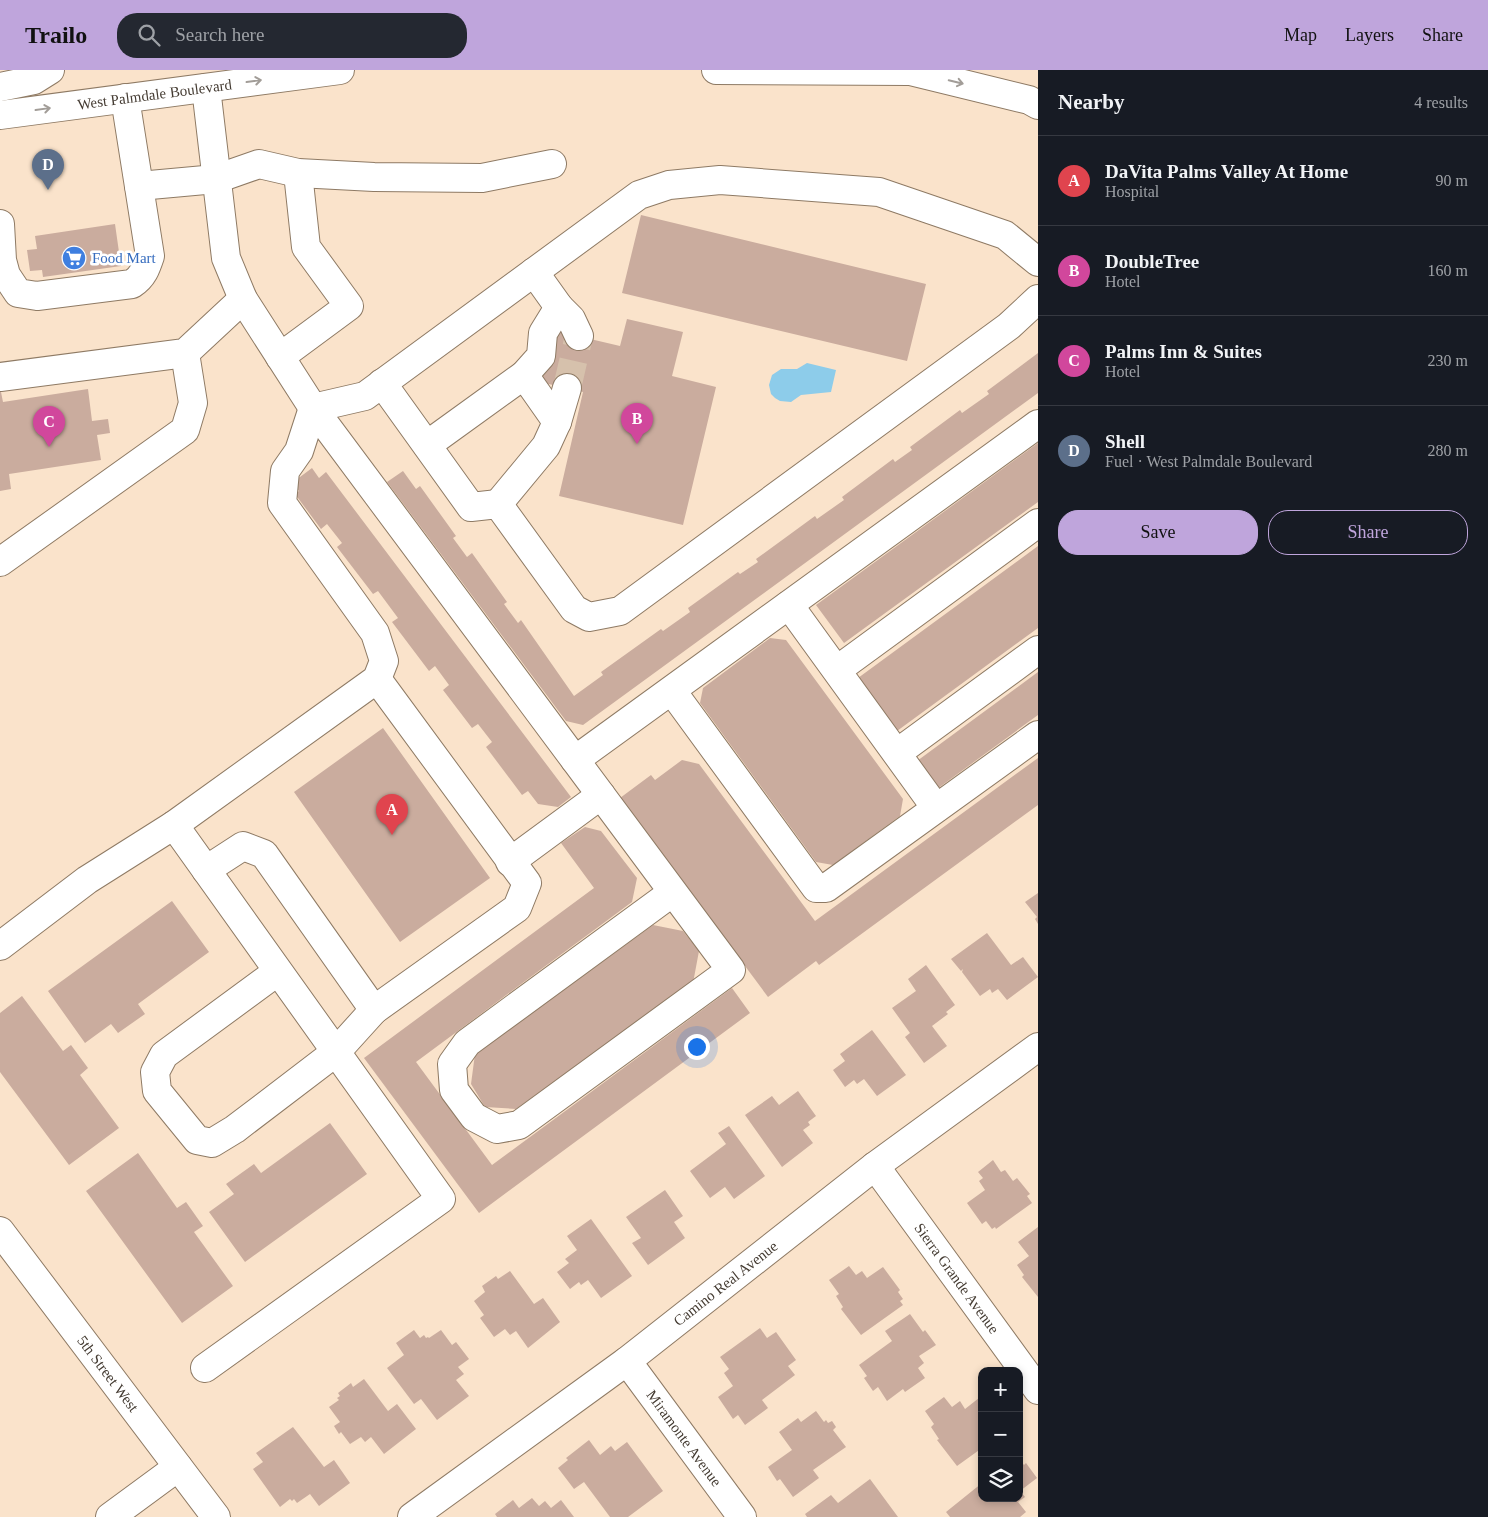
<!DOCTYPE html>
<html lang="en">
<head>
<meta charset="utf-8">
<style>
  body { margin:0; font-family:"Times New Roman",serif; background:#242831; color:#f1f3f6 }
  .controls { position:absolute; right:15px; bottom:15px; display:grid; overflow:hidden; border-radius:10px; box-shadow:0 2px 8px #0003 }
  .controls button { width:45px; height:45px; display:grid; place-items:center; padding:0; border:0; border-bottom:1px solid #363941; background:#171b24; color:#f1f3f6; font:25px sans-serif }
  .you { position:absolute; left:696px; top:976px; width:18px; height:18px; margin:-12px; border:4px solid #fff; border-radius:50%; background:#1a73e8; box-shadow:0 0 0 8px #1a73e833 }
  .badge { display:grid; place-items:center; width:32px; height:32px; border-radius:50%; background:#bfa5dc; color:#fff; font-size:16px; font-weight:700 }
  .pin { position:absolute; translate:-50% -41px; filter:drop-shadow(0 1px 2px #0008) }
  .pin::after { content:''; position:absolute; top:26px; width:18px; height:15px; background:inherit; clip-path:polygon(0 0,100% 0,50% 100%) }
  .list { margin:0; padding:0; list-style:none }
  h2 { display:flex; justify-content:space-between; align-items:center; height:65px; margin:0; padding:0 20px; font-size:21px }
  h2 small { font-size:16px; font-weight:400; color:#9ea1a6 }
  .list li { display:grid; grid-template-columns:32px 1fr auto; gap:15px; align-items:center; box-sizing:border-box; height:90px; padding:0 20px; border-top:1px solid #363941 }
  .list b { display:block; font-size:19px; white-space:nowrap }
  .list p { margin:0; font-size:16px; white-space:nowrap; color:#9ea1a6 }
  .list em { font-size:16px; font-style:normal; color:#9ea1a6 }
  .actions { display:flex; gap:10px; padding:15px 20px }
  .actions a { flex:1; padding:11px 0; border:1px solid #bfa5dc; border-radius:20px; text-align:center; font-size:18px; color:#bfa5dc }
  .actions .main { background:#bfa5dc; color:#111 }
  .icon { flex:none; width:28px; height:28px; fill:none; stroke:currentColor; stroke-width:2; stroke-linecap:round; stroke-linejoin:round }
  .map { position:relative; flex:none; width:1038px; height:1447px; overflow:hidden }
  header { display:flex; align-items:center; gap:30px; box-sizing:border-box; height:70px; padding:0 25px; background:#bfa5dc; color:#111 }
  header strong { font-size:24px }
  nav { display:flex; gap:28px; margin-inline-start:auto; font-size:18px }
  .search { width:350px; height:45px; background:#242831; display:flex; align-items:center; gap:12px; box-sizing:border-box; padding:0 18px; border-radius:20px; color:#9ea1a6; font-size:19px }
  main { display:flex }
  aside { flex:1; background:#171b24 }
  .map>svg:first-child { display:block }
  .water { fill:#8dccea }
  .building { fill:#caac9e }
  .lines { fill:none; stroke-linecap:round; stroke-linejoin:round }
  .minor-tunnel { stroke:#d6c1ac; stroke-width:28; stroke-dasharray:28 14; stroke-linecap:butt }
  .minor-casing { stroke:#8e7a64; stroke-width:30 }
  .major-casing { stroke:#8e7a64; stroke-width:30 }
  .highway-casing { stroke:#8e7a64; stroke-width:30 }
  .minor { stroke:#fff; stroke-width:28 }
  .major { stroke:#fff; stroke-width:28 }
  .highway { stroke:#fff; stroke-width:28 }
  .oneway { stroke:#a29d98 }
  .labels { text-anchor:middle; stroke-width:5; stroke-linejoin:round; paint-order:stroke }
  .street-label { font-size:15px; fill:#443b32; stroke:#fff }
  .shop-label { font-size:15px; fill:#366cbe; stroke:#fff; text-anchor:start }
</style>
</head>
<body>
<header>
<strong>Trailo</strong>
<div class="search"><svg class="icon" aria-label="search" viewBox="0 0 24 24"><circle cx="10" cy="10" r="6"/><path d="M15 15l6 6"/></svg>Search here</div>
<nav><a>Map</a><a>Layers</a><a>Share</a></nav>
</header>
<main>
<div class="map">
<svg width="1038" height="1447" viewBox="0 0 1038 1447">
  <rect width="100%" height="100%" fill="#fae3cb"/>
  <path class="water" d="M807,293l29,7 -5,22 -30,3 -10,7 -11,-1 -5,-3 -4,-4 -2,-9 3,-10 9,-6h16z"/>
  <path class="building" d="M641,145l285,69 -19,77 -285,-68z
    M115,154l6,42 -78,11 -1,-7 -12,1 -3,-21 10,-1 -2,-13z
    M627,249l56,13 -11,44 44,11 -33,138 -124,-29 24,-104 -43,-10 12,-52 68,16z
    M1038,283v40l-455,332 -17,-4 -179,-239 16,-11 13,18 4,-3 36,50 -3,2 14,19 5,-4 35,49 -3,2 14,19 3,-3 53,76 29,-21 -2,-3 60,-43 2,2 27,-19 -2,-4 50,-36 2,2 18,-12 -2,-3 59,-43 2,3 27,-19 -2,-3 51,-38 2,3 17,-12 -2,-3 50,-37 2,3 27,-19 -2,-3z
    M0,317l3,15 85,-13 4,32 16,-2 2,14 -13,2 4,25 -92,14 2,15 -11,2z
    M1038,373v59l-194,141 -28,-38z
    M312,398l7,10 7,-6 245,325 -13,10 -20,-3 -10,-13 -6,4 -36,-48 6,-5 -14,-18 -6,4 -29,-38 6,-5 -14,-19 -6,5 -37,-49 6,-4 -20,-27 -5,3 -36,-47 5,-4 -15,-19 -6,5 -26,-35 4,-3 -7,-8z
    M1038,476v82l-141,103 -39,-53z
    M770,568l16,2 117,159 -3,17 -67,49 -17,-3 -116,-159 3,-15z
    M1038,602v43l-101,74 -20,-28z
    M383,658l107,150 -90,64 -106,-150z
    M1038,688v47l-219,160 -3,-4 -48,36 -148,-199 31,-23 4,5 27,-20 17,4 116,157z
    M585,757l16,4 36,47 -5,24 -216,160 76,103 240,-177 18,25 -271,200 -115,-155 230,-170 -33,-45z
    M1038,823v31l-3,-5 2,-2 -12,-15z
    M172,831l37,51 -71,52 7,10 -27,19 -7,-9 -26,19 -37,-52z
    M653,855l30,6 16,20 -6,32 -177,126 -31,-2 -14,-23 4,-30z
    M987,863l24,32 12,-8 15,20 -31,23 -9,-11 -6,4 -2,-4 -10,7 -18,-24 1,-3 -2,2 -10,-12z
    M926,895l29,40 -9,7 2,2 -16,12 15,20 -23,17 -19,-26 5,-4 -18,-25 24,-17 -8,-12z
    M22,926l41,55 8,-6 17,23 -8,7 39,53 -50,37 -69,-93v-59z
    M872,960l34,45 -29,21 -13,-17 -7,5 -3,-4 -9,7 -12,-17 12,-9 -5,-7z
    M798,1021l18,25 -8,6 2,3 -7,5 10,13 -31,24 -37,-52 27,-19 7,9z
    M330,1053l37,51 -122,88 -36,-50 25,-18 -8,-10 28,-20 7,9z
    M729,1056l36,50 -31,23 -9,-12 -15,11 -20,-27 36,-27 -8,-11z
    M138,1083l39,55 9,-6 17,24 -9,6 39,54 -51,37 -96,-132z
    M993,1090l8,12 4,-2 8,11 4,-3 13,16 -3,2 5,7 -36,26 -1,-2 -3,2 -6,-8 -4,3 -15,-21 18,-13 -6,-9 4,-3 -5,-6z
    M665,1120l18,26 -9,6 11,16 -37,27 -16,-22 9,-5 -15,-21z
    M591,1149l41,57 -31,22 -13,-18 -7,5 -2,-3 -9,7 -13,-17 12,-9 -4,-4 12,-9 -10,-14z
    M1038,1157v70l-16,-20 2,-2 -7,-10 12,-9 -11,-14z
    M849,1196l7,9 6,-4 5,7 16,-11 17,23 -2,2 5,7 -3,2 3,4 -42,30 -20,-26 2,-2 -7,-11 3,-2 -10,-14z
    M510,1201l24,33 9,-6 17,24 -32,26 -12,-17 -6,4 -5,-6 -11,8 -14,-19 4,-3 -10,-14 11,-9 -3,-6 14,-10 2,3z
    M910,1244l13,18 2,-2 11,15 -17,11 5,7 -6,5 7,10 -20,14 -2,-3 -16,12 -9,-14 -5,4 -9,-13 3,-2 -8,-11 33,-24 -7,-10z
    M760,1258l7,10 9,-6 20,28 -8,6 7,9 -33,25 6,8 -23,17 -7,-10 -5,4 -15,-22 15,-11 -9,-13 5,-4 -9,-12z
    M414,1260l6,8 4,-3 2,3 2,-1 1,1 12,-8 11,15 4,-3 13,17 -11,8 6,7 -8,6 13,16 -32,24 -16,-21 -7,5 -27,-36 17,-13 -8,-12z
    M364,1309l24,32 9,-7 19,25 -32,25 -13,-17 -6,5 -4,-5 -11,7 -9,-12 -2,2 -5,-8 6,-4 -11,-15 10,-7 -2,-2 3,-2 -2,-3 13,-10 2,4z
    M944,1327l8,10 8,-6 5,8 14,-11 3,5v45l-25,18 -20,-26 2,-1 -8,-12 3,-3 -9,-13z
    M816,1341l8,11 2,-2 2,3 4,-2 4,6 -3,3 13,17 -33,23 6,8 -26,19 -13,-18 -3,2 -9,-14 24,-17 -13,-18 19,-14 3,4z
    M293,1357l31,40 10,-7 16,23 -31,23 -9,-12 -13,9 -3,-4 -2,2 -2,-2 -10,8 -27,-38 10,-7 -7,-9z
    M589,1370l11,15 11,-9 4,5 12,-9 36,49 -35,26h-18l-26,-35 -10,7 -16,-21 10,-8 -2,-2z
    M1019,1389l5,6 2,-2 11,15 -17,13 5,6 -7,5 8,10 -6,5h-70l-4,-5 36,-29v15h37z
    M870,1409l28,38h-91l-2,-3 26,-19 7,8z
    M532,1428l7,8 6,-5 6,7 10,-8 13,17h-77l-2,-3 18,-14 6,8z"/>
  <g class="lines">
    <path class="minor-tunnel" d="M567,318l12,-52"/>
    <g class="minor-casing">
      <g id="minor">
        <path d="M206,18l20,170 17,41 70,109 52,-12 274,-201 30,-10 51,-5 159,12 126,43 33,27"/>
        <path d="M139,116l77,-7 43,-15 39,9 76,4 108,1 70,-14"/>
        <path d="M0,154l2,36 4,15 12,18 19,3 95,-12c11,-7 14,-16 18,-28l-25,-158"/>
        <path d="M534,202l25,35 12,12 8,17"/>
        <path d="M280,287l69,-51 -43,-59 -8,-74"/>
        <path d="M524,305l17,-19 2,-23 16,-26"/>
        <path d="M0,307l185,-24 58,-54"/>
        <path d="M382,313l89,124 27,-3 76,105 15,8 31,-6 389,-285 29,-27"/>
        <path d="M557,352l10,-34"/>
        <path d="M427,375l97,-70 33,47 -11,24 -48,58"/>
        <path d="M0,492l185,-132 8,-27 -8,-50"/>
        <path d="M789,535l147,203"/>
        <path d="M837,600l201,-147"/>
        <path d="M672,621l144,197h10l212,-153"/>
        <path d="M897,683l141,-103"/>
        <path d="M575,690c52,70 104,140 156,210l-212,155 -22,4 -23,-12 -20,-27 -2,-26 15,-21 206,-151"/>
        <path d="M174,755l203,-146 7,-18 -9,-28 -93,-130 3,-32 14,-20 14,-43 262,352 463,-336"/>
        <path d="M510,792l91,-67"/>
        <path d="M206,800l37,-24 21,8 110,156 -38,42 -101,77 -23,14 -15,-3 -40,-49 -2,-19 9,-17 113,-83"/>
        <path d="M0,876l87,-66 87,-55 267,374 -236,169"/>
        <path d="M374,940l143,-102 10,-25 -150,-204"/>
        <path id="s1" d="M875,1096l163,224"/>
        <path id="s2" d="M0,1161l216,286"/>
        <path id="s3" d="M627,1291l115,156"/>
        <path d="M110,1447l68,-50"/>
        <path id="s4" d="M412,1447l215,-156 248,-195 163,-119"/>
      </g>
    </g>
    <g class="major-casing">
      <g id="major">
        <path d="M0,17l34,-7 16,-10"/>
        <path id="s5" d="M0,45l340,-45"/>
      </g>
    </g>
    <g class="highway-casing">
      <path id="highway" d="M716,0l194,1 119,29 9,5"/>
    </g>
    <use href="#minor" class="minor"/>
    <use href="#major" class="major"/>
    <use href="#highway" class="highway"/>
  </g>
  <defs><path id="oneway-shaft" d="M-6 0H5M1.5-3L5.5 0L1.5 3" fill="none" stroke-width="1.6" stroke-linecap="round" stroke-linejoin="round" transform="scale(1.25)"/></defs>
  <g class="oneway">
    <use href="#oneway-shaft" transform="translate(254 11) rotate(-8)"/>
    <use href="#oneway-shaft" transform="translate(956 12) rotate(14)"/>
    <use href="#oneway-shaft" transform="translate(43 39) rotate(-8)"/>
  </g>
  <defs>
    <g id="supermarket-disc" transform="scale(1.25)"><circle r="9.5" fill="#3f7fe0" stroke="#fff"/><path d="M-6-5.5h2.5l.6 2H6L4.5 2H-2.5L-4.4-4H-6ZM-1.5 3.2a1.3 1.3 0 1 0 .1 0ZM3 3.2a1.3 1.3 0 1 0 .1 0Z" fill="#fff"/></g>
  </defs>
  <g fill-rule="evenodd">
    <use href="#supermarket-disc" x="74" y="188"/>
  </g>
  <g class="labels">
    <g class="street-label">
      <text dy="5" stroke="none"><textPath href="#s5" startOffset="156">West Palmdale Boulevard</textPath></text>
      <text dy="5" stroke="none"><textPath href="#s1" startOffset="139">Sierra Grande Avenue</textPath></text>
      <text dy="5" stroke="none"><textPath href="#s4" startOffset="391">Camino Real Avenue</textPath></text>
      <text dy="5" stroke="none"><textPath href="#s2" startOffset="179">5th Street West</textPath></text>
      <text dy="5" stroke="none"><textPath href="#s3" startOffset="96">Miramonte Avenue</textPath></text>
    </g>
    <g class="shop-label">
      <text x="92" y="193">Food Mart</text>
    </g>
  </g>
</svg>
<div class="controls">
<button>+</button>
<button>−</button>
<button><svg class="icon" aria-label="layers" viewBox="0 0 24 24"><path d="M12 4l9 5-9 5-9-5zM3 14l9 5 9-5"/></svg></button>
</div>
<div class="you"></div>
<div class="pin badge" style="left:392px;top:765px;background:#e0444e">A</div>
<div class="pin badge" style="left:637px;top:374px;background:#d1479c">B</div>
<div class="pin badge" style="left:49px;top:377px;background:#d1479c">C</div>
<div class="pin badge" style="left:48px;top:120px;background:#5c6f8a">D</div>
</div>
<aside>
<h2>Nearby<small>4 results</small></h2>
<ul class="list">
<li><span class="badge" style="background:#e0444e">A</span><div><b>DaVita Palms Valley At Home</b><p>Hospital</p></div><em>90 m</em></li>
<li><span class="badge" style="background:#d1479c">B</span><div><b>DoubleTree</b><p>Hotel</p></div><em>160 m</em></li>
<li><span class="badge" style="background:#d1479c">C</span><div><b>Palms Inn &amp; Suites</b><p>Hotel</p></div><em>230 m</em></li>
<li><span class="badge" style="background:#5c6f8a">D</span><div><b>Shell</b><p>Fuel · West Palmdale Boulevard</p></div><em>280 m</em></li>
</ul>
<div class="actions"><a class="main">Save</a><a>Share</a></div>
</aside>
</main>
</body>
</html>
